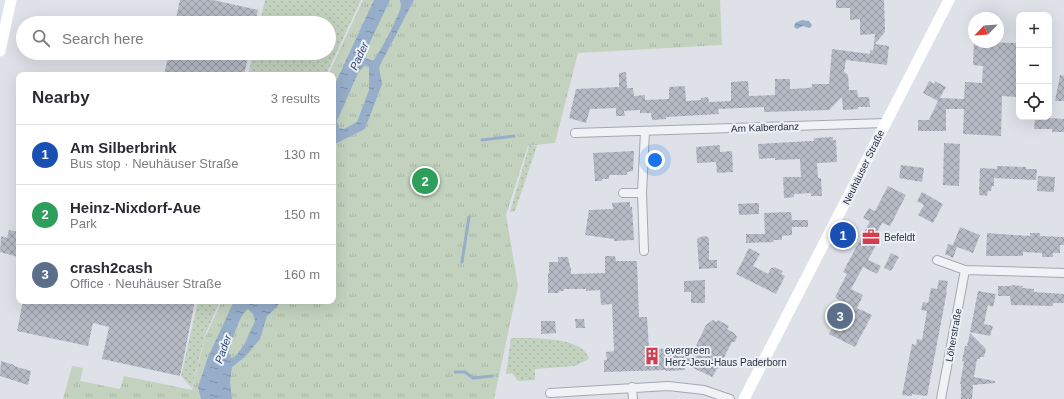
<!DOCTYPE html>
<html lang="en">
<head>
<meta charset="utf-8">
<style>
  body { margin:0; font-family:Helvetica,sans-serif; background:#f7f7f7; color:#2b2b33 }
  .controls { position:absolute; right:12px; top:12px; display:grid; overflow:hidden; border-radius:8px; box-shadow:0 4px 16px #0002 }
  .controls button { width:36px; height:36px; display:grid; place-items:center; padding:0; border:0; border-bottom:1px solid #e1e1e2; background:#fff; color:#2b2b33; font:20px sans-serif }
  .compass { position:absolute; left:968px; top:12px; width:36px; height:36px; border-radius:50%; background:#fff; box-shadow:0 4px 16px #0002; rotate:245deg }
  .you { position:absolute; left:655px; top:160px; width:14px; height:14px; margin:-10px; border:3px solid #fff; border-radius:50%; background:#1a73e8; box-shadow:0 0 0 6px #1a73e833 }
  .badge { display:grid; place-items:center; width:26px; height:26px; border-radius:50%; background:#0b8043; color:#fff; font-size:13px; font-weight:700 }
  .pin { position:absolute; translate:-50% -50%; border:2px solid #fff; box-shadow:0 1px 4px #0006 }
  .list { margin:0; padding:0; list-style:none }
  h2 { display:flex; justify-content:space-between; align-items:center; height:52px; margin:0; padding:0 16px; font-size:17px }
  h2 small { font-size:13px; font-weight:400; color:#7c7c81 }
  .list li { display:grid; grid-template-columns:26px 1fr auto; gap:12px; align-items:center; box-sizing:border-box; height:60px; padding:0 16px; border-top:1px solid #e1e1e2 }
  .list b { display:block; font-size:15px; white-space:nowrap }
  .list p { margin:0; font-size:13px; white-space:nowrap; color:#7c7c81 }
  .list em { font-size:13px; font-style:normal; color:#7c7c81 }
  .icon { flex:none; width:22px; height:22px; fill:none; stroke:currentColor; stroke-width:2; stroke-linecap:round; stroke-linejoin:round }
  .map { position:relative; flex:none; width:1064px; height:399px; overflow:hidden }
  .search { position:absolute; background:#fff; box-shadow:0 4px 16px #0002; left:16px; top:16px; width:320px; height:44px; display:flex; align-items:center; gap:10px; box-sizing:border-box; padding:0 14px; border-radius:22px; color:#7c7c81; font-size:15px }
  .panel { position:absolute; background:#fff; box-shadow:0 4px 16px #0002; left:16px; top:72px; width:320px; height:232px; border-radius:8px }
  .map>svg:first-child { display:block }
  .grass { fill:url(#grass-dots) }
  .park { fill:url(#park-tufts) }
  .water { fill:url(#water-ripples); fill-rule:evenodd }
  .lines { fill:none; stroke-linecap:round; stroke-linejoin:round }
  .stream { stroke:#97aeca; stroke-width:3 }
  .building { fill:url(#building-cross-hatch) }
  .street-casing { stroke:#a3a8b2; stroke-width:10 }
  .street { stroke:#f1f2f6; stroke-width:8 }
  .secondary { stroke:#fff; stroke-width:11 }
  .labels { text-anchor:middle; stroke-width:4; stroke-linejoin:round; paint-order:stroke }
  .street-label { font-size:10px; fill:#262f40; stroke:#edf0f6 }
  .poi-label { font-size:10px; fill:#262f40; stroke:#edf0f6; text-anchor:start }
  .water-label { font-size:11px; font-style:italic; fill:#2f4b75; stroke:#edf0f6 }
</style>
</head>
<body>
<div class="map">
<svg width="1064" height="399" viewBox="0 0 1064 399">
  <defs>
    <pattern id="grass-dots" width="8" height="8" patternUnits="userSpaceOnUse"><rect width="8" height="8" fill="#c3d2bf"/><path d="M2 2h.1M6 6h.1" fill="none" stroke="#a7b5a5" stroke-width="1.8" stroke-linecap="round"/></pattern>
    <pattern id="park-tufts" width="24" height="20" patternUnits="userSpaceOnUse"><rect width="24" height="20" fill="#c3d2bf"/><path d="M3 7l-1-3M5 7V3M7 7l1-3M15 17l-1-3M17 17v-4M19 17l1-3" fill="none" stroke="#a7b5a5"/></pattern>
    <pattern id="water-ripples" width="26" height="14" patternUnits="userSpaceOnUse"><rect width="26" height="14" fill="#97aeca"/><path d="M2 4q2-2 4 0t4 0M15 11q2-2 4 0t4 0" fill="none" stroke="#7b8ea5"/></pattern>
    <pattern id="building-cross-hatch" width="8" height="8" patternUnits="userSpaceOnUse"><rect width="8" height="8" fill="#b5bac5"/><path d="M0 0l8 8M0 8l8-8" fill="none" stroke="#9398a1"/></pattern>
  </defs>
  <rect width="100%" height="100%" fill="#dee1e8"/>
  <path class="grass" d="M265,0h96l-35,75h-78l5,-22h76v-30h-69z
    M529,146h8l-22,65 -5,1z
    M198,301h22l-15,34 -13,53 -11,-12z
    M511,338c19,0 73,-2 78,21l-14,7 -40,3v11l-17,1 -6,-8 -6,1z"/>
  <path class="park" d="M363,0h357l2,45 -144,8 -23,90 -27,3 -22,69 12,71 -24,113h-431l9,-33 11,2 -3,13 40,8 4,-13 68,14 13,-53 17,-36h111v-226h-5z"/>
  <path class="water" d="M374,0h16l-27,57 10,4c6,-7 26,-45 28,-55 0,-2 -1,-4 -1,-6h14l-35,67 3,17 -17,45 -32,16v-57zM365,65l4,2v23l-12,32 -13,7 -5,-1 -2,-7 21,-48z
    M802,20l7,1 3,4 -1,2 -2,1 -6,-2 -6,3 -3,-2 1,-4z
    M234,301h27l4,1 2,-1h13l-3,6 -10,9 -7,23 -15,18 -13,10 -2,15 2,17h-31l-3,-12 10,-30zM248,309l5,5 2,7 -11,24 -9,12 -4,1 -2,-5c3,-11 10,-39 19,-44z"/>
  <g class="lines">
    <path class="stream" d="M482,140l32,-4
      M462,262l7,-45
      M455,372h10l8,6 19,-2"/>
  </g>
  <path class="building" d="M180,0h33l45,10 -3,13h-80z
    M836,0h48l1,32 -10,12 14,2 -2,19 -41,-5 -2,12 4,3 1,14 -1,1h9l1,7h11l1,10h-12v2l-15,1 -1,-13 -13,13 -65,2v-5l-46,2 1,5 -53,3v2l-14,1 -1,-7h-11v-3l-16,1 1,5h-9v-8l-26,1 -4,14 -17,-5 7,-29 43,-2v-14l7,-1 1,16h6l1,8 11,-1v5l24,-1v-12l16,-1 1,15 15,-1v-2l7,-1 1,5 22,-1v-19l17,-1 1,15 26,-1v-16h15v10l18,-1 4,-1v-3h17l3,-35 38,5v-4l3,1 2,-17 -15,1v-16l-10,1v-12h-14z
    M974,42l45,1v54l-17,-1 -1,40 -38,-2 1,-25h-18v22h-28v-11h11l9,-19 -15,-8 6,-12 5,3 1,-3 11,6 -6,11 24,1 1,-17 17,1 1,-17 -10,-1z
    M169,53h80l-5,22h-80z
    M1060,75l4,1v25h-9z
    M1035,117l29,2v13h-12v-3h-18z
    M833,137v3h3l1,22 -20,1 1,15h3l1,18h-11v-3l-17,1v3l-10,1 -1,-21h18l-1,-18 -25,1v-2l-16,1 -1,-15 53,-3h3v-3z
    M944,143l16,1 -1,42 -16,-1z
    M720,145v7l12,-1 1,21 -16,1 -1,-11 -19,1 -1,-16z
    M634,151l-1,20 -6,1v3h-18v4h-7v2h-7l-2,-28z
    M901,165l23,3 -2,14 -23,-4z
    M997,166l29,1v2h11l-1,11 -42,-2v8h-2l-1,5h-3l-1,5 -8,-1 1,-27 17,1z
    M1038,176l17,1 -1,15 -17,-1z
    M888,186l18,9 -16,31 -8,-3 -7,13 5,2 -12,22 13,6 -4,8 -14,-7 -12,22 12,6 -6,13 15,7 -17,32 -26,-13 8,-16 -3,-2 7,-14 -6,-5 12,-23 -4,-2 27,-51 -7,-3 6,-10 6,3z
    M922,192l21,12 -10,19 -15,-8 6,-10 -7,-4z
    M630,202v5h2l2,33 -20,1v-2l-29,-4 4,-25 24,-1 -1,-6z
    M759,203v11l-20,1 -1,-11z
    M791,212l1,8h16v7h-16v8l-10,1v4h-9l1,2 -28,1v-9h19l-1,-21z
    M960,227l20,8 -7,18 -16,-6 -4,11 -8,-4 3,-10 5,1z
    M9,230l10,2v20l-1,5 -18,-5 1,-16 6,2z
    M987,233l43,3v-3h10v3l24,1v8h-4v8h-7v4h-11v-4l-19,-1v4h-37z
    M706,236l3,2v22h8v8l-18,1 -2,-30 3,-2z
    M749,248l11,6 -7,12 15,8 3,-6h2l1,-1 9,4 -2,3 4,2 -9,18 -40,-20z
    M891,253l8,4 -8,14 -7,-3z
    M605,256h10l1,5h21l2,56h8l2,32 46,-1 11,-23 4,-3 3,-2 4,2 1,-2 11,6 -2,3 7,4 3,4 -2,5h-3l-10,19 1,2 -2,4 -4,2 -5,8 -27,-13v6l-19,1v-1l-62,2v-12h3l-1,-8 8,-1 -2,-47 -11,1 -1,-15 -14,1v-2h-22v2h-5v2h-11v-20h1v-11h9v-5h10l2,10h1v7l34,-1z
    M705,280v23h-14v-11h-7v-11z
    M939,280l9,1 -2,10h1l-20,105 -15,-2v2l-10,-1 10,-51 4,1 1,-6 5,1 5,-29 -6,-1 2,-8 5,1 3,-15 6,1z
    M1011,285l12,1 -1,2 12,1v3l30,2v9h-11v3l-42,-1 -1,-9h-12v-10h13z
    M978,291l18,3 -3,13 -5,-2 -4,19 9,2 -3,10 -20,-4z
    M23,301h172l-15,75 -78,-17 7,-32 -16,-4 -5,23 -71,-15z
    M575,319h9l1,9h-9z
    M541,321h14l1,12 -15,1z
    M970,333l16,16 -2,8h-4v2h-3l-3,18 21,4v2l-22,2 -1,14h-11v-15h-1l4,-22 -2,-1 3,-15h2z
    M1,361l13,4v1l17,5 -3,14 -28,-9z"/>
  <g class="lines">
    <g class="street-casing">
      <path id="street" d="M575,133l310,-10
        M623,193h19
        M644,251l-2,-58 3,-62
        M937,260l28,10 99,3
        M632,387l1,12
        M550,393l118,-7 36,4 26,9
        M941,399l24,-129"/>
    </g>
    <use href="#street" class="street"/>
    <path class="secondary" d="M0,51l11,-51
      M744,399l205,-399"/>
  </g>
  <defs>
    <g id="office-bare" transform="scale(1.38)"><path d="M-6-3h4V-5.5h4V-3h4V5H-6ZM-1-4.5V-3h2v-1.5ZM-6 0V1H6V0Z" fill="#d33d4d" stroke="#edf0f6" stroke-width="2.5" paint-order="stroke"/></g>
    <g id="building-bare" transform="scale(1.38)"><path d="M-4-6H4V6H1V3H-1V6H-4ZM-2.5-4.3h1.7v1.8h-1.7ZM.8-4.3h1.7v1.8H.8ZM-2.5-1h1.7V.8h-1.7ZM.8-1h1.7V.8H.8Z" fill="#d33d4d" stroke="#edf0f6" stroke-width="2.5" paint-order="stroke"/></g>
  </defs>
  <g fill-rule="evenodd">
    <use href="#office-bare" x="871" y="237"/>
    <use href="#building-bare" x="652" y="356"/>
  </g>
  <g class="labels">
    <g class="street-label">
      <text transform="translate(765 127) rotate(-2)" y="4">Am Kalberdanz</text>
      <text transform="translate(863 167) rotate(-64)" y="4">Neuhäuser Straße</text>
      <text transform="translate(953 335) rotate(-80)" y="4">Löherstraße</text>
    </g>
    <g class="poi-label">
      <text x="884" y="241">Befeldt</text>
      <text x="665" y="354">evergreen<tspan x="665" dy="12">Herz-Jesu-Haus Paderborn</tspan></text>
    </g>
    <g class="water-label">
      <text transform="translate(359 56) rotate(-65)" y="4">Pader</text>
      <text transform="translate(223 349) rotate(-70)" y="4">Pader</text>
    </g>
  </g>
</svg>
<div class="controls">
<button>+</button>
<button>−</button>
<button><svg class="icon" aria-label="locate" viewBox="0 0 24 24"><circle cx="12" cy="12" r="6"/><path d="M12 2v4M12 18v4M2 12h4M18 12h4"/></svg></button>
</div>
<svg class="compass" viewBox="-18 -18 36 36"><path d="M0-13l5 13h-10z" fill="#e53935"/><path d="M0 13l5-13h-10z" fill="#7c7c81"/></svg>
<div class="you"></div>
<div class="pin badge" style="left:843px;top:235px;background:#1a4fb4">1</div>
<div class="pin badge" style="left:425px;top:181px;background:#2e9e5b">2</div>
<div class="pin badge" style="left:840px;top:316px;background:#5c6f8a">3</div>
<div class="search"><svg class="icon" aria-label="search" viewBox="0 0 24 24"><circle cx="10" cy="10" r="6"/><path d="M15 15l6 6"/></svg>Search here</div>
<section class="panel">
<h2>Nearby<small>3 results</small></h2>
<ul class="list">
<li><span class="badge" style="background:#1a4fb4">1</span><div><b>Am Silberbrink</b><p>Bus stop · Neuhäuser Straße</p></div><em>130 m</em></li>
<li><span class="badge" style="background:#2e9e5b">2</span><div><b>Heinz-Nixdorf-Aue</b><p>Park</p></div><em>150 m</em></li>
<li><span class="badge" style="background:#5c6f8a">3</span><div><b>crash2cash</b><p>Office · Neuhäuser Straße</p></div><em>160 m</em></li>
</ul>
</section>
</div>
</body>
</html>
